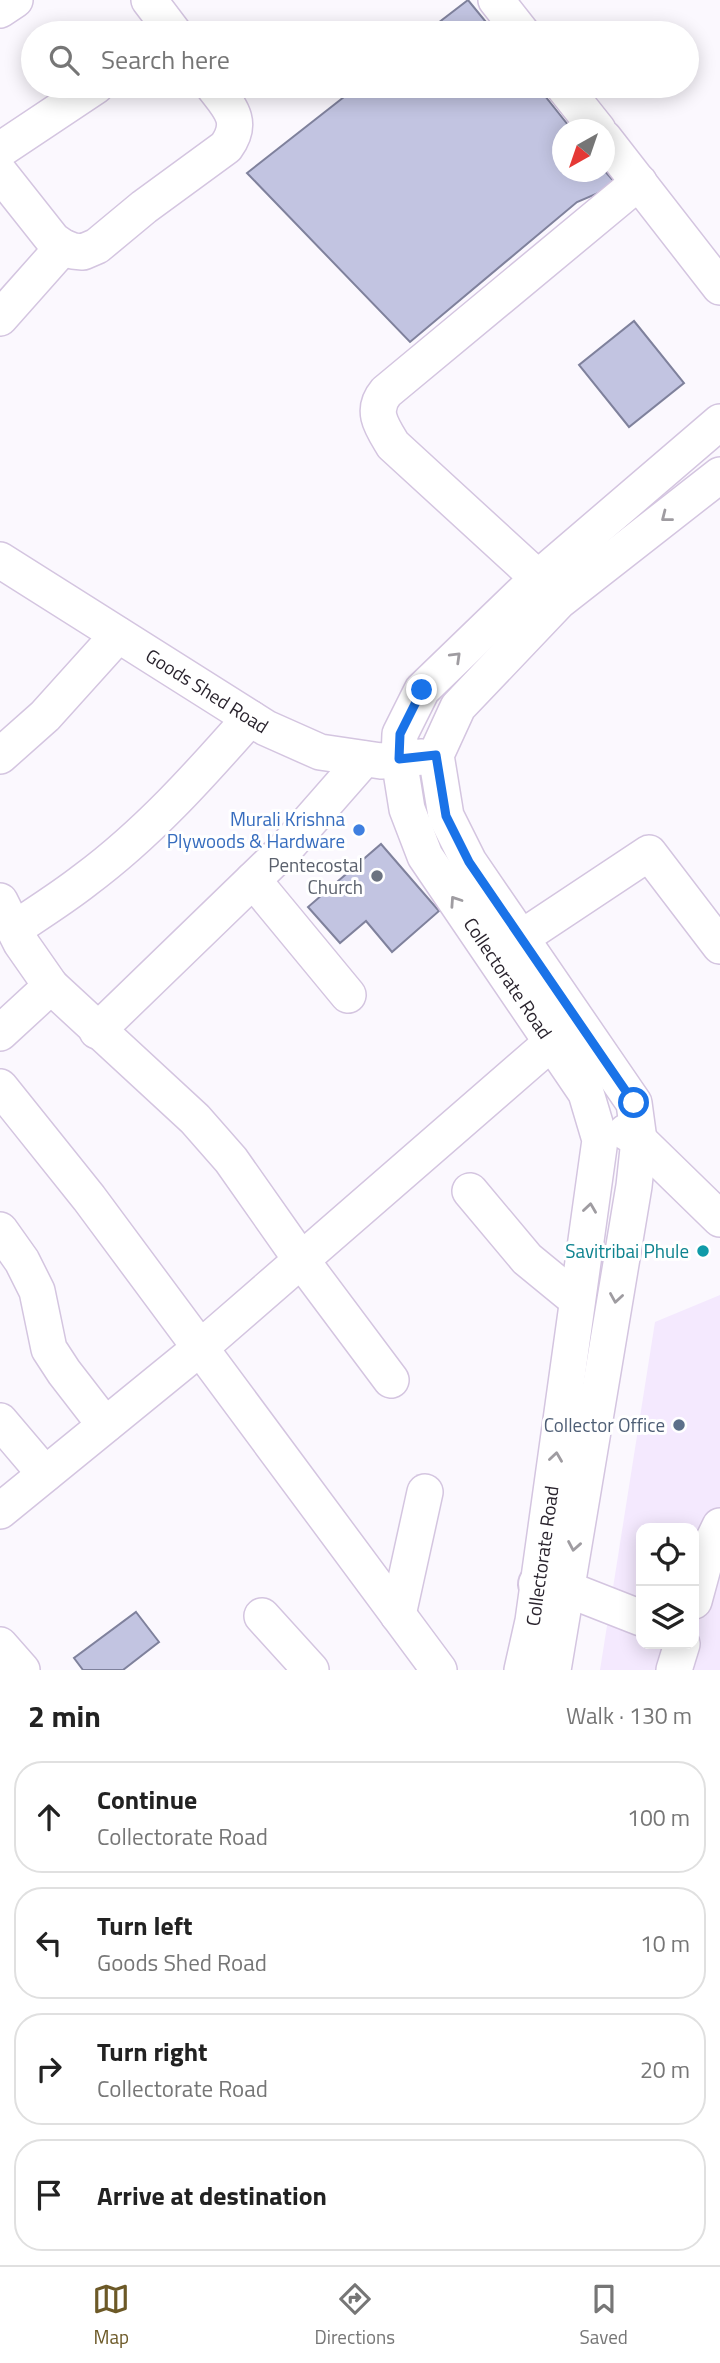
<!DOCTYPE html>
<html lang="en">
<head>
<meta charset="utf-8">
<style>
  body { margin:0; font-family:"Titillium Web",sans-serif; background:#f6f6f6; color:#222 }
  .controls { position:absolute; right:21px; bottom:21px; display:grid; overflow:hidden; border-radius:14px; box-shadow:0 4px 18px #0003 }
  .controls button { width:63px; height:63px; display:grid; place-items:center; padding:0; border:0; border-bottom:2px solid #e0e0e0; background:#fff; color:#222; font:35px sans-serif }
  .compass { position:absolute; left:552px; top:119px; width:63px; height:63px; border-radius:50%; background:#fff; box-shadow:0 4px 18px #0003; rotate:220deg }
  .stop { position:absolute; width:21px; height:21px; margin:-16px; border:5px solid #1a73e8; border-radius:50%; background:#fff }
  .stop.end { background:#1a73e8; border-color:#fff; box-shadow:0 2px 7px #0008 }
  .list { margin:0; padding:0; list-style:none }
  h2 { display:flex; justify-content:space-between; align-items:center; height:91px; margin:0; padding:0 28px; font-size:30px }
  h2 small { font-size:23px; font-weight:400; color:#767676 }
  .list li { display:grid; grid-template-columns:46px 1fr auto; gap:21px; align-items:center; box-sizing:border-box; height:112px; margin:0 14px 14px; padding:0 14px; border:2px solid #e0e0e0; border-radius:28px }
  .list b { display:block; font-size:26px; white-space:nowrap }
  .list p { margin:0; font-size:23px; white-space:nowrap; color:#767676 }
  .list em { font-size:23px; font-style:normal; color:#767676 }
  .icon { flex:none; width:38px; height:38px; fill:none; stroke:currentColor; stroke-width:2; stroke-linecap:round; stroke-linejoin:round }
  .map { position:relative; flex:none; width:720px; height:1670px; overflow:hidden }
  .search { position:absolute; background:#fff; box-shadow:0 4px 18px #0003; left:21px; right:21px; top:21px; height:77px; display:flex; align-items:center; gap:18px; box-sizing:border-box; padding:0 24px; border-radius:38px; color:#767676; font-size:26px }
  .sheet { height:595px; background:#fff }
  nav { display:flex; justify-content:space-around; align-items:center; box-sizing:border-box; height:98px; border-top:2px solid #e0e0e0; background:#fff; font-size:19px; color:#767676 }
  nav a { display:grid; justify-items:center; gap:4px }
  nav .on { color:#6c5927 }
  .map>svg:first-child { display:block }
  .built { fill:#f4e9fe; fill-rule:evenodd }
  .building { fill:#c2c4e1; stroke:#7f819c; stroke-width:2 }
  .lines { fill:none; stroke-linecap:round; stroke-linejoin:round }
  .minor-casing { stroke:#d4c5e0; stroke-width:38 }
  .major-casing { stroke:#d4c5e0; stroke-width:42 }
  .minor { stroke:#fff; stroke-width:35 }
  .major { stroke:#fff; stroke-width:38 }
  .oneway { stroke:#9f9ca1 }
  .route { stroke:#1a73e8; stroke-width:9 }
  .shop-dot { fill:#3f7fe0; stroke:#fff; stroke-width:2.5 }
  .worship-dot { fill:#6b7280; stroke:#fff; stroke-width:2.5 }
  .culture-dot { fill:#0f9aa8; stroke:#fff; stroke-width:2.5 }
  .service-dot { fill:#5c6f8a; stroke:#fff; stroke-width:2.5 }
  .labels { text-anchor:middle; stroke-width:6; stroke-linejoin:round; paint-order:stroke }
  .street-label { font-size:19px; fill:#2a242e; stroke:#fff }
  .shop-label { font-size:19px; fill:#366cbe; stroke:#fff; text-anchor:end }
  .worship-label { font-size:19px; fill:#5b616d; stroke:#fff; text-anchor:end }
  .culture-label { font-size:19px; fill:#0d838f; stroke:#fff; text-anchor:end }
  .service-label { font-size:19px; fill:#4e5e75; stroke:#fff; text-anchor:end }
</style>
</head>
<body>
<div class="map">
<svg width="720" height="1670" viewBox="0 0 720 1670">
  <rect width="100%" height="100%" fill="#fbf8fe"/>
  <path class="built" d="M720,1295v375h-120l55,-348zM641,1528h53v116h-53z"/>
  <path class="building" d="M468,0l27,33h-70z
    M358,86h179l35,44h-10v42l42,-2 13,15 -40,17 -167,140 -163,-169z
    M634,321l50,62 -55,44 -50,-62z
    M381,844l58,67 -47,41 -26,-31 -26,22 -32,-36z
    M136,1612l23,30 -36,28h-40l-9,-12z"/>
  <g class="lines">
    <g class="minor-casing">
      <g id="minor">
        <path d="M149,0l25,33"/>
        <path d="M496,0l26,33"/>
        <path d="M0,10l15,-10"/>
        <path d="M563,86l35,44"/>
        <path d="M604,138l116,149"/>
        <path d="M0,150l96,-64"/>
        <path d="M0,173l53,67 10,7 10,4 10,1 14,-6 47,-39 82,-60c19,-26 3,-40 -13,-61"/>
        <path d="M0,318l63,-71"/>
        <path id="s1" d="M0,560l266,168 54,24 61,9 41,-4"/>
        <path d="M538,578l-145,-133c-11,-18 -23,-34 -7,-53l253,-210"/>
        <path d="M0,756l45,-40 73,-81"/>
        <path d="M253,880l95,115"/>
        <path d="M0,901l21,42 30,43 144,133 36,41 71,101 89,119"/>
        <path d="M14,929c24,-16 48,-31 71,-49 62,-46 114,-104 165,-162"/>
        <path d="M521,938l128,-85 71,93"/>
        <path d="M97,1031l189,-183 78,-89"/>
        <path d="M0,1033l51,-47"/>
        <path d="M0,1087l89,111 350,472"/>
        <path d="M626,1132l13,8 81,79"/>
        <path d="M470,1191l57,68 50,41"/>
        <path d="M0,1230l22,31 15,30 12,58 15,23 41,53"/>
        <path d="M0,1421l45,53"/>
        <path d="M0,1511l200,-163 352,-306"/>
        <path d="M567,1589l74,29"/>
        <path d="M694,1601l13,-48 13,-27"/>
        <path d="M398,1615l27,-123"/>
        <path d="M262,1616l49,54"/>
        <path d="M0,1645l22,25"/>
        <path id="s2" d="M522,1670l11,-49 67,-481 -14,-47 -161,-237 -18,-47 -8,-50 1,-25 22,-44 116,-112 182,-156"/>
        <path d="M553,1670l81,-484 5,-46 -5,-37 -165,-241 -23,-46 -10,-61 22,-48 101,-106 161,-126"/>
        <path d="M674,1670l8,-26"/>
      </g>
    </g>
    <g class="major-casing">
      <path id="major" d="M538,1584l29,5"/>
    </g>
    <use href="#minor" class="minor"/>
    <use href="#major" class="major"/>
  </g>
  <defs><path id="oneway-chevron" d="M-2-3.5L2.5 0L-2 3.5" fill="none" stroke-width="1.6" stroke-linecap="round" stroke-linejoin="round" transform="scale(1.75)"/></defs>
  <g class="oneway">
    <use href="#oneway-chevron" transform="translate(666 517) rotate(142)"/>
    <use href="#oneway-chevron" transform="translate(456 657) rotate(-44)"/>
    <use href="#oneway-chevron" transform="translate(455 901) rotate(-124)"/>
    <use href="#oneway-chevron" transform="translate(590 1208) rotate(-82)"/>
    <use href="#oneway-chevron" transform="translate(616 1298) rotate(99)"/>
    <use href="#oneway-chevron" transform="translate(556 1457) rotate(-82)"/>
    <use href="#oneway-chevron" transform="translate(574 1546) rotate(100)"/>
  </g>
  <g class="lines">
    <path class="route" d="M422,690l-22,44 -1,25 37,-4 10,61 23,46 165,241"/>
  </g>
  <circle class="shop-dot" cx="359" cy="830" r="7"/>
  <circle class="worship-dot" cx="377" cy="876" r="7"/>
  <circle class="culture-dot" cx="703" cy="1251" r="7"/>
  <circle class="service-dot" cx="679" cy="1425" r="7"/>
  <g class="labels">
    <g class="street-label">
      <text dy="7" stroke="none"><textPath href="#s1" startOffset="245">Goods Shed Road</textPath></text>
      <text transform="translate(508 978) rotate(56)" y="7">Collectorate Road</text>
      <text dy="7" stroke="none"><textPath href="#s2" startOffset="116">Collectorate Road</textPath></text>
    </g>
    <g class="shop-label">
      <text x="345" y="826">Murali Krishna<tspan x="345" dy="22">Plywoods &amp; Hardware</tspan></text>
    </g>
    <g class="worship-label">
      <text x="363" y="872">Pentecostal<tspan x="363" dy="22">Church</tspan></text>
    </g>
    <g class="culture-label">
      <text x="689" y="1258">Savitribai Phule</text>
    </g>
    <g class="service-label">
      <text x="665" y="1432">Collector Office</text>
    </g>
  </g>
</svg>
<div class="controls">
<button><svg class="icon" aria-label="locate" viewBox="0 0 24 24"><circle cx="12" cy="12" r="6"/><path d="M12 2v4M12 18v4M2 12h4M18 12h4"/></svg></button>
<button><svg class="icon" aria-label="layers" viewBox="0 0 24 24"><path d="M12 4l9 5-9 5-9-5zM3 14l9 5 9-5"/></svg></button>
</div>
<svg class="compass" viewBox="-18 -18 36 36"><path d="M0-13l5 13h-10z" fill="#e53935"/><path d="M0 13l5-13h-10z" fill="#767676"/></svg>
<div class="stop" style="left:634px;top:1103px"></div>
<div class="stop end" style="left:422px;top:690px"></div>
<div class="search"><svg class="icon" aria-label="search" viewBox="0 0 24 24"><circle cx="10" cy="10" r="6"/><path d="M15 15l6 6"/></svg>Search here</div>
</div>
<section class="sheet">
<h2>2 min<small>Walk · 130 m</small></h2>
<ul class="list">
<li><svg class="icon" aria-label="ahead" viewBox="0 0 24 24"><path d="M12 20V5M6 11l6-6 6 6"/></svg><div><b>Continue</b><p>Collectorate Road</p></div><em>100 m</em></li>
<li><svg class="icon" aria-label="left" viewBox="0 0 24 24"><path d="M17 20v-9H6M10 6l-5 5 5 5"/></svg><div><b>Turn left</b><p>Goods Shed Road</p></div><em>10 m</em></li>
<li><svg class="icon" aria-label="right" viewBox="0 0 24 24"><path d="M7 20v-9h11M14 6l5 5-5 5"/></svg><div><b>Turn right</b><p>Collectorate Road</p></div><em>20 m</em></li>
<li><svg class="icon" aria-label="arrive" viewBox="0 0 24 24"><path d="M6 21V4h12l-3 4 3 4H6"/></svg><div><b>Arrive at destination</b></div></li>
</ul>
</section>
<nav>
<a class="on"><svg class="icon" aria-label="map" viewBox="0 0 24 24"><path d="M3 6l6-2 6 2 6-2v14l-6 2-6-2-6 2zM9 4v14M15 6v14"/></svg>Map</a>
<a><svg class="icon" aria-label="directions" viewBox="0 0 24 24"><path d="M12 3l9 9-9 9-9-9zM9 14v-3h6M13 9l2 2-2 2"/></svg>Directions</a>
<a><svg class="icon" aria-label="saved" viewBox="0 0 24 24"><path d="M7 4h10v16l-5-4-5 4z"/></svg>Saved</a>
</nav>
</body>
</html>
